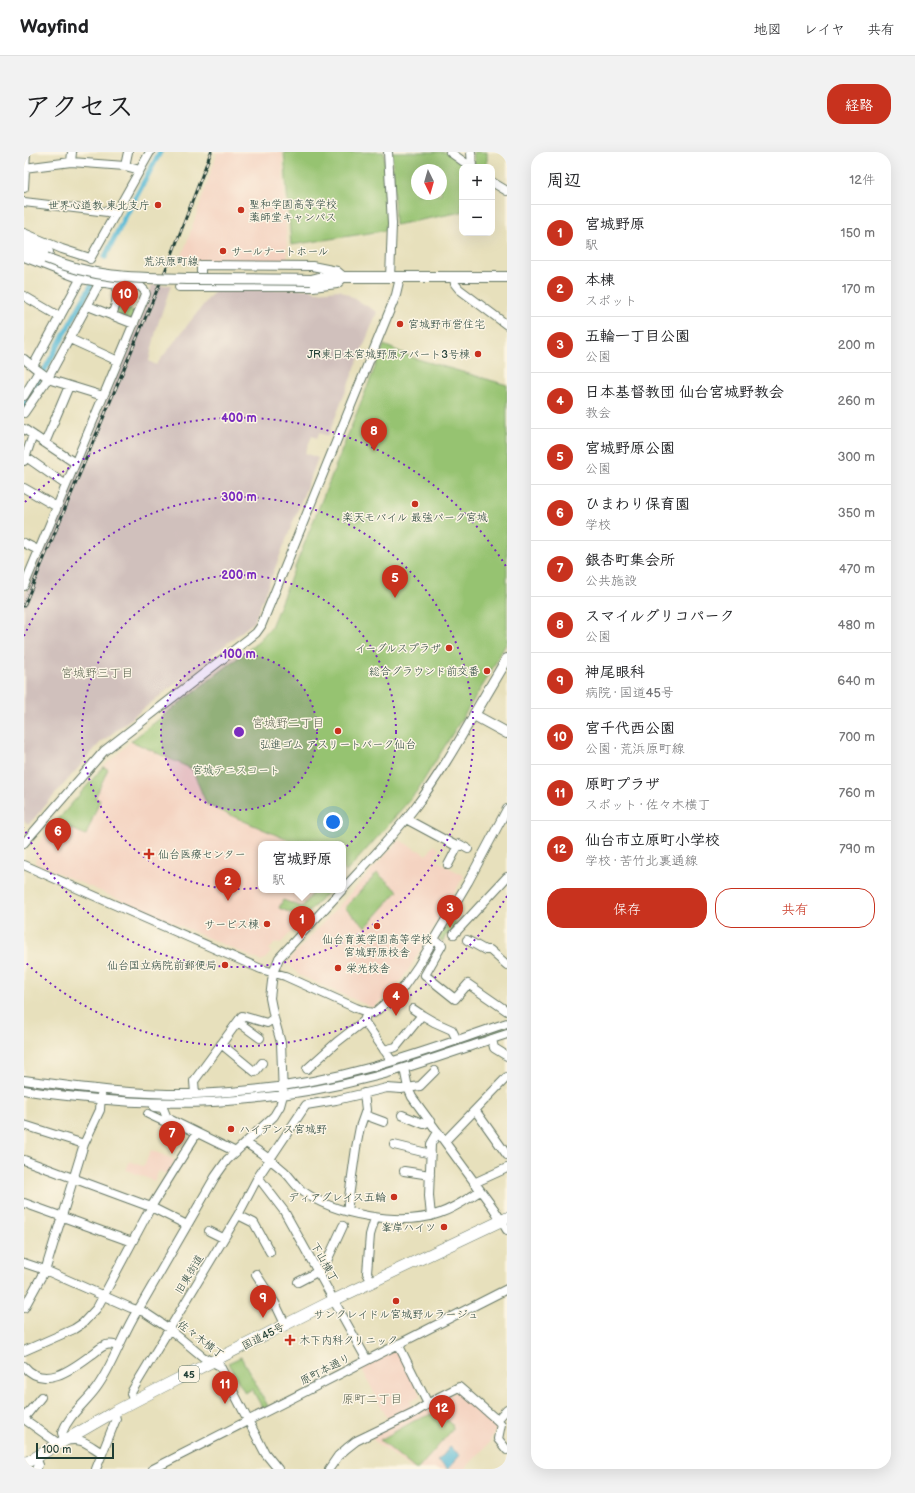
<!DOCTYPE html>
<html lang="ja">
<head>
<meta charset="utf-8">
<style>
  body { margin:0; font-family:"Balsamiq Sans","Klee One",sans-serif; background:#f2f2f2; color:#202124 }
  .controls { position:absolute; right:12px; top:12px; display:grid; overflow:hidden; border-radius:8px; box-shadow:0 4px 16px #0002 }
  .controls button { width:36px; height:36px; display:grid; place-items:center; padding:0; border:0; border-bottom:1px solid #e0e0e0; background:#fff; color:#202124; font:20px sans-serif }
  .compass { position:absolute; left:387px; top:12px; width:36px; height:36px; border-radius:50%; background:#fff; box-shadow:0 4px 16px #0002; rotate:175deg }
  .scale { position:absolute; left:12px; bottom:10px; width:78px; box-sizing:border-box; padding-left:4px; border:2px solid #1f3d34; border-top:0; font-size:11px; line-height:14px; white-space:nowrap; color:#1f3d34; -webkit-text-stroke:3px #fcf5e5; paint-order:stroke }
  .you { position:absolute; left:309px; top:670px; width:14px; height:14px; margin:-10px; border:3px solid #fff; border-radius:50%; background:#1a73e8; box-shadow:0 0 0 6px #1a73e833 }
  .badge { display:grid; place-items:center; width:26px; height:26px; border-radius:50%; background:#c8321e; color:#fff; font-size:13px; font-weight:700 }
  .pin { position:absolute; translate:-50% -33px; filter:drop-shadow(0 1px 2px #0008) }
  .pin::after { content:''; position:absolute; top:21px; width:14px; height:12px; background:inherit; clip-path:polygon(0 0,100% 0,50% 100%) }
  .popup { position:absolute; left:234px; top:689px; width:88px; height:52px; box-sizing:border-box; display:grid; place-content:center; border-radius:8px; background:#fff; filter:drop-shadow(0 1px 3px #0005); font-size:13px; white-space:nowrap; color:#757577 }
  .popup b { font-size:15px; color:#202124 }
  .popup::after { content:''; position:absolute; left:50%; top:100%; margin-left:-8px; border:8px solid transparent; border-top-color:#fff }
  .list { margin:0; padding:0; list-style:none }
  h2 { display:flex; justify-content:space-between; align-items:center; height:52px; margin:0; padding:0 16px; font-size:17px }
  h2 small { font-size:13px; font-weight:400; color:#757577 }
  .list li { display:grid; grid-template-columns:26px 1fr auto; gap:12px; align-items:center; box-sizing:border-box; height:56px; padding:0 16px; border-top:1px solid #e0e0e0 }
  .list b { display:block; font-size:15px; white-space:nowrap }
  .list p { margin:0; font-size:13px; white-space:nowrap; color:#757577 }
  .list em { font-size:13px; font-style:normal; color:#757577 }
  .actions { display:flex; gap:8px; padding:12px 16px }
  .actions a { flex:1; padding:9px 0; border:1px solid #c8321e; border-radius:16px; text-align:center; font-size:14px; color:#c8321e }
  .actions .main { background:#c8321e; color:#fff }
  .map { position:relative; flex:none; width:483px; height:1317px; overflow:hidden; border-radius:16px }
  header { display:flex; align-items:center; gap:24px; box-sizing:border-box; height:56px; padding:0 20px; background:#fff; border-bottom:1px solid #e0e0e0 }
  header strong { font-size:19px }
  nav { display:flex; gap:22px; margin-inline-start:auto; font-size:14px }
  .intro { display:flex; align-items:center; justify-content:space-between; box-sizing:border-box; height:96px; padding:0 24px }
  h1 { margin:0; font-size:28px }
  .button { padding:10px 18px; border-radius:16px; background:#c8321e; color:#fff; font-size:14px; font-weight:700 }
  main { display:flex; gap:24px; padding:0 24px }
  aside { flex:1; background:#fff; border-radius:16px; box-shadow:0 4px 16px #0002 }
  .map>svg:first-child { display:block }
  .built { fill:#f4d3c1 }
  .industrial { fill:#d0c0bc }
  .green { fill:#96c371; stroke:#5a8052; fill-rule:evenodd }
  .water { fill:#56b9d5; stroke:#3a7b84 }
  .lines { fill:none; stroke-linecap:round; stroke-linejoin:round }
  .canal { stroke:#56b9d5; stroke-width:5.5 }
  .minor-casing { stroke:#657664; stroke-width:10 }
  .major-casing { stroke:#657664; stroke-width:12 }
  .highway-casing { stroke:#657664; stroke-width:12 }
  .minor { stroke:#fff; stroke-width:8 }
  .major { stroke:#fff; stroke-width:10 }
  .highway { stroke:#fff; stroke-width:11 }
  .rail-casing { stroke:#1f3d34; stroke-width:3 }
  .rail { stroke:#fcf5e5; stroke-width:1.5; stroke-dasharray:4.5; stroke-linecap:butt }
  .major-bridge-casing { stroke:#657664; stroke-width:12; stroke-linecap:butt }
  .major-bridge { stroke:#fff; stroke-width:10 }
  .ring { fill:none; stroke:#7b2cbf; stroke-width:2; stroke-dasharray:2 4 }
  .poi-dot { fill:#c8321e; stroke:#fcf5e5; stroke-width:1.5 }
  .labels { text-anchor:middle; stroke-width:3; stroke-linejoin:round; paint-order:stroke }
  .shield { fill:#fcf5e5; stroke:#617469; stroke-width:1 }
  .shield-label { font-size:10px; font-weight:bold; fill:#1f3d34 }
  .poi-label { font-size:11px; fill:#1f3d34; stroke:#fcf5e5; text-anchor:end }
  .street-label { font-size:11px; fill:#1f3d34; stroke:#fcf5e5 }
  .park-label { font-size:11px; fill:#3d5e43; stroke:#fcf5e5 }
  .neighbourhood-label { font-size:12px; fill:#5c6551; stroke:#fcf5e5 }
  .centre { fill:#7b2cbf; stroke:#fcf5e5; stroke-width:2 }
  .ring-label { font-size:12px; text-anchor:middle; font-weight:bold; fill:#7b2cbf; stroke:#fcf5e5; stroke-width:3; stroke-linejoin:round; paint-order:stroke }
</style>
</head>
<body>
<header>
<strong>Wayfind</strong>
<nav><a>地図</a><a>レイヤ</a><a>共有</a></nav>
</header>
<div class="intro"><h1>アクセス</h1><a class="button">経路</a></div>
<main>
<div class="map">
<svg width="483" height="1317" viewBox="0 0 483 1317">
  <rect width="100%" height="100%" fill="#fcf5e5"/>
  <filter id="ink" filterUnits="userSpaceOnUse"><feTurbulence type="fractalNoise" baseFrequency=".025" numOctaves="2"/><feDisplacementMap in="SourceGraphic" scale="8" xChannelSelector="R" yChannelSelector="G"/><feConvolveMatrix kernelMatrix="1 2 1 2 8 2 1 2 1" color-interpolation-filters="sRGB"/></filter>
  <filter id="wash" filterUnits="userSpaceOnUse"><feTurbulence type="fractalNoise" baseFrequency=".012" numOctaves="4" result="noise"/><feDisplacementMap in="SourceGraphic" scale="16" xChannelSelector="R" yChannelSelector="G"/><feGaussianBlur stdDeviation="0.9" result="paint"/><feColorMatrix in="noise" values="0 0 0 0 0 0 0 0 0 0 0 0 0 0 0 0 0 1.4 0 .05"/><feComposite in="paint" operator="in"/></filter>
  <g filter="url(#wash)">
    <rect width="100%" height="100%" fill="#e7e0bc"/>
    <path class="built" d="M191,0h67l6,112 -108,-2 37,-108 -3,-1z
      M107,589l62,28 14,36 90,39h-36v46h69l-49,53 -2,-1 -2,2 -2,-1 -6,7 2,2 -5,6 -5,3 -226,-98 4,-21 64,-75z
      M375,688l28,15 7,-10 5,4 -5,10 30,17 -55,93 -12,17 -24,22 -74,-33 -12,-13z
      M127,998l24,10 -7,14 -9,-3 -5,10 -28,-11 4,-9 12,5 3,-2z
      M373,1197l24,47 -11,5 3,9 -24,12 -28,-55z
      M433,1239l41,34 -9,18 -24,26h-53l-40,-30v-4z"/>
    <path class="industrial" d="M128,133h19l-14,42 -8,34 7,4 59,-75 97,-1 3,3 25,-2 37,22 -49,124 -9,-3 -2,5 -5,-2 -7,17 13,5 -64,164 -154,121 -71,81 -5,-3v-225l119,-285z"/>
    <path class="green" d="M260,0h100l5,78 -98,15z
      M368,0h55l20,15h-5v45l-67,13zM393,18h24v24h-24z
      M449,0h14v15h-12z
      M94,153l17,7 -3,8 -16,-5z
      M360,193l30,13 93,27v257l-21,38 -69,111 -34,40 -37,41 -3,-4v-24h-46l-90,-39 -15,-36 -61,-28 126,-98 14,-16z
      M79,615l5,2 -13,29 5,2 -14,35 -30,-13z
      M353,721l21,18 -32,36 -21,-19z
      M291,738h15l-27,28 -24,-10 4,-8 19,7z
      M428,768l7,6 -14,10 -2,5h-2l-2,-4 10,-15 1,1z
      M483,874v5l-77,26 -1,-4z
      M217,1205l27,49 -5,3 -11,-20 -7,4 -17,-30z
      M413,1260l15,12 1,5 -35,40h-3l-35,-29 34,-19z"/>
    <path class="water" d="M426,1295l10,8 -12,14 -10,-8z"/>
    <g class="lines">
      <path class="canal" d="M81,105l17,-34 38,-71
        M20,219l48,-87
        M0,254l17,-30"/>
    </g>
  </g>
  <g filter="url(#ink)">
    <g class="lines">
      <g class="minor-casing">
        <path id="minor" d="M364,0l4,72 -2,54
          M426,0l21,15
          M447,0l1,15
          M47,10l1,-10
          M101,14l3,-14
          M0,16l47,-6 54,4 15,4
          M468,30l15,9
          M0,36l2,-36
          M0,50l92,11
          M0,81l38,16 28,9
          M0,105l57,22 37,6 22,1 5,5 1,3 -122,292
          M66,107l60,-107
          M430,126l1,6 4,5 48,36
          M155,135h134l24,-3 7,-7 -7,-6 -25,-5 -111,-1v22
          M0,144l36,21
          M64,154l46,18
          M88,163l4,-11 2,-19
          M46,187l48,22
          M0,207l15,12 12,9 52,16
          M9,214l49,-90
          M0,244l15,-25
          M0,261l24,-35 52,-96
          M0,277l51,34
          M21,291l24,-57
          M2,305l40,28
          M0,309l9,-26
          M0,336l33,19
          M0,391l14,7
          M382,667l52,28
          M0,691l80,-92 152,-118 5,-7 135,-331 4,-17
          M0,713l237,104 24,7 71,32 11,4 7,1 28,-24 16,-23 50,-84 39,-73
          M424,713l11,-21 9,5
          M319,737c25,-27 51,-54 73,-83 22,-29 40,-60 58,-91
          M430,782l53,-57
          M410,788l8,5 -17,30 30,24 13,-15 39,27
          M443,788l18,10h5l17,15
          M389,857l9,6
          M340,869l28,40
          M214,870l22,16
          M468,887l2,9 13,8
          M197,892l34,28 7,-9
          M360,898l12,-3 26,-32 12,7 18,8 5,10
          M380,916l4,20 4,9 82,112 13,21
          M283,917l30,-27 27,-21 3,-9
          M0,928c57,8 114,15 172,14 59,-2 119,-11 176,-27 46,-12 90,-29 135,-44
          M0,938c21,4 42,6 63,8 98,11 195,3 290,-22 44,-12 87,-28 130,-42
          M171,942l-1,-13 48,-65 25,7 7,-5
          M130,955l9,1 4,10 69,34
          M451,958l32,45
          M124,962l15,7 7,-2
          M341,963l19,7
          M378,963l22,9 6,-3
          M0,973l60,19
          M421,989l62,-64
          M222,991c14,9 27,18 39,29 6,6 10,13 16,18 33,25 101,37 139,23 15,-5 27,-14 40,-22
          M370,993l37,9
          M0,1008l127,47 36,18
          M380,1019l26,4
          M234,1025l26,34 83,149
          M450,1031l33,-15
          M0,1051l108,39
          M323,1059l9,-63 4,-21 6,-17 -2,-17
          M214,1063l16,8 16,29
          M407,1064l-2,-20 2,-52 7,-12
          M185,1079l14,7
          M0,1111l21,7 86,38 13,4 24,16 35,29 17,9 45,87 13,16
          M232,1122l19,29 10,21
          M296,1124l23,-50
          M274,1130l19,-10
          M348,1130l-5,-9 3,-38 5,-17
          M0,1156l22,-40 38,-124 16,-34 1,-15
          M374,1192l30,60
          M0,1199l50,-22 9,-6 14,-15 54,-101 46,-74
          M0,1214c20,24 47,4 67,-11 4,-2 8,-7 13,-9 4,-3 10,-1 15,0
          M110,1249l-3,-7 1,-3 106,-176 20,-38 48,-72 30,-5 51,-12 14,1 19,-3 15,-15
          M0,1266l17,-21
          M0,1267l35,25
          M473,1268l4,4 -3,15 9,11
          M78,1301c-15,-9 -20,-16 -37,-12l-3,-8c7,-19 24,-30 35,-46 15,-21 23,-46 36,-69 3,-6 8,-12 11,-18l71,-123 12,-17 47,-44 6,-10 3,-11 -2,-52 -7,-25 -4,-20 3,-25 6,-15 63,-68
          M11,1306l3,7 -2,4
          M72,1317l20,-50 -2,-7
          M129,1317l354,-180
          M305,1317l9,-13 9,-8 9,-7 58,-28 25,-16 20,-10 38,33 10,-11"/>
      </g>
      <g class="major-casing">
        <path id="major" d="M0,89l24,11
          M0,97l22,9
          M287,128l12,-3h184
          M483,507l-33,56 33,18"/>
      </g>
      <g class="highway-casing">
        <path id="highway" d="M0,1312l90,-52 48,-25 172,-87 173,-82"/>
      </g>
      <use href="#minor" class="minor"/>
      <use href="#major" class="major"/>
      <use href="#highway" class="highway"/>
      <g class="rail-casing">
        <path id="rail" d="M0,454l147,-349 40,-105"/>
      </g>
      <use href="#rail" class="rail"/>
      <g class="major-bridge-casing">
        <path id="major-bridge" d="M22,106c53,22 93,20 149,21 39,0 77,0 116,1"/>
      </g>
      <use href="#major-bridge" class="major-bridge"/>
    </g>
  </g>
  <circle cx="215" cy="580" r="78" fill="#7b2cbf" fill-opacity=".12"/>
  <g class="ring">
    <circle cx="215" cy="580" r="78"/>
    <circle cx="215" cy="580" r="157"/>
    <path d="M0 484A235 235 0 1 1 0 676"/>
    <path d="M483 744A314 314 0 0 1 1 810M1 350A314 314 0 0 1 483 416"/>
  </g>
  <g class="poi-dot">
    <circle cx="134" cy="53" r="4"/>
    <circle cx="217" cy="58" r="4"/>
    <circle cx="199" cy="99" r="4"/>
    <circle cx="376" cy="172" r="4"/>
    <circle cx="454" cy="202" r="4"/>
    <circle cx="391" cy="352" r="4"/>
    <circle cx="425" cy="496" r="4"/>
    <circle cx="463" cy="519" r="4"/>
    <circle cx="314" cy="579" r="4"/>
    <path d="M123 696h4v4h4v4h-4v4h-4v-4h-4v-4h4z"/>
    <circle cx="243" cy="772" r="4"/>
    <circle cx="353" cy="774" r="4"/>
    <circle cx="201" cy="813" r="4"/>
    <circle cx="314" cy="816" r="4"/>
    <circle cx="207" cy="977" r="4"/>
    <circle cx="370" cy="1045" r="4"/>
    <circle cx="420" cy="1075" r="4"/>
    <circle cx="372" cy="1149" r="4"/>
    <path d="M264 1182h4v4h4v4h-4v4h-4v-4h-4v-4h4z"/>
  </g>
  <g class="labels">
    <rect class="shield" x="155" y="1214" width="20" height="16" rx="3"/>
    <g class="shield-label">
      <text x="165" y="1226">45</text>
    </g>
    <g class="poi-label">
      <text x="225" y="56" text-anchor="start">聖和学園高等学校<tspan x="225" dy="13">薬師堂キャンパス</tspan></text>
      <text x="126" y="57">世界心道教 東北支庁</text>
      <text x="207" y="103" text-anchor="start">サールナートホール</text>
      <text x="384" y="176" text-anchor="start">宮城野市営住宅</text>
      <text x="446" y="206">JR東日本宮城野原アパート3号棟</text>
      <text x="391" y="369" text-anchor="middle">楽天モバイル 最強パーク宮城</text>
      <text x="417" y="500">イーグルスプラザ</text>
      <text x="455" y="523">総合グラウンド前交番</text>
      <text x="314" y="596" text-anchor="middle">弘進ゴム アスリートパーク仙台</text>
      <text x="134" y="706" text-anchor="start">仙台医療センター</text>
      <text x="235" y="776">サービス棟</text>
      <text x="353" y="791" text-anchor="middle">仙台育英学園高等学校<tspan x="353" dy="13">宮城野原校舎</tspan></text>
      <text x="193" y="817">仙台国立病院前郵便局</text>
      <text x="322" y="820" text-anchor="start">栄光校舎</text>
      <text x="215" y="981" text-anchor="start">ハイデンス宮城野</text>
      <text x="362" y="1049">ディアグレイス五輪</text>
      <text x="412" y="1079">峯岸ハイツ</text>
      <text x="372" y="1166" text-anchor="middle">サンクレイドル宮城野ルラージュ</text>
      <text x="275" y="1192" text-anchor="start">木下内科クリニック</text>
    </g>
    <g class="street-label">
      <text x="147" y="113">荒浜原町線</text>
      <text transform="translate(301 1110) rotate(61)" y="4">下山横丁</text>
      <text transform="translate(165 1122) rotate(-59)" y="4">旧東街道</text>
      <text transform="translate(239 1184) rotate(-27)" y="4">国道45号</text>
      <text transform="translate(177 1187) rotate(37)" y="4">佐々木横丁</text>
      <text transform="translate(301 1217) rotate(-27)" y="4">原町本通り</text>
    </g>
    <g class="park-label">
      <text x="212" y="622">宮城テニスコート</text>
    </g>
    <g class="neighbourhood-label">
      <text x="73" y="525">宮城野三丁目</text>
      <text x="264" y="575">宮城野二丁目</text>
      <text x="348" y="1251">原町二丁目</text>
    </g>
  </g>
  <circle cx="215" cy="580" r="6" class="centre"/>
  <g class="ring-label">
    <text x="215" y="270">400 m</text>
    <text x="215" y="349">300 m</text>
    <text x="215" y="427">200 m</text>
    <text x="215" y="506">100 m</text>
  </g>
</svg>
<div class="controls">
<button>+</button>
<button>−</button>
</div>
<svg class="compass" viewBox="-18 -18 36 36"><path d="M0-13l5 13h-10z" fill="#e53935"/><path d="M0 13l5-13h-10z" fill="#757577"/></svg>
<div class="scale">100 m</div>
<div class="you"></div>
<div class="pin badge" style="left:278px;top:787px">1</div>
<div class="popup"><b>宮城野原</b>駅</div>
<div class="pin badge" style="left:204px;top:749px">2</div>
<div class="pin badge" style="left:426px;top:776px">3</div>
<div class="pin badge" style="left:372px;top:864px">4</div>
<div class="pin badge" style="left:371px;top:446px">5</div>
<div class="pin badge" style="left:34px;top:699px">6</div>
<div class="pin badge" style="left:148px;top:1002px">7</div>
<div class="pin badge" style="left:350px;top:299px">8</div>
<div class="pin badge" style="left:239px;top:1166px">9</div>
<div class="pin badge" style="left:101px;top:162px">10</div>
<div class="pin badge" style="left:201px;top:1252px">11</div>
<div class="pin badge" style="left:418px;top:1276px">12</div>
</div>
<aside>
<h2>周辺<small>12件</small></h2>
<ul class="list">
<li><span class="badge">1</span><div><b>宮城野原</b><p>駅</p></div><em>150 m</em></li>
<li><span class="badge">2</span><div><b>本棟</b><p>スポット</p></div><em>170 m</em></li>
<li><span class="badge">3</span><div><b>五輪一丁目公園</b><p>公園</p></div><em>200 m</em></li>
<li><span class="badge">4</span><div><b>日本基督教団 仙台宮城野教会</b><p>教会</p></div><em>260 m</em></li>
<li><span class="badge">5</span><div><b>宮城野原公園</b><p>公園</p></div><em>300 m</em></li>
<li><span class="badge">6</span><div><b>ひまわり保育園</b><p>学校</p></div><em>350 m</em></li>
<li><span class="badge">7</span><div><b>銀杏町集会所</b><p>公共施設</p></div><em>470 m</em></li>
<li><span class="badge">8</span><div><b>スマイルグリコパーク</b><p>公園</p></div><em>480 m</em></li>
<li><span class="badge">9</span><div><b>神尾眼科</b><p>病院 · 国道45号</p></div><em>640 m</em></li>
<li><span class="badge">10</span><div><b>宮千代西公園</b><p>公園 · 荒浜原町線</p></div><em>700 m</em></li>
<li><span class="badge">11</span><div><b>原町プラザ</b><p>スポット · 佐々木横丁</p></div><em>760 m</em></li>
<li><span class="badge">12</span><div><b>仙台市立原町小学校</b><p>学校 · 苦竹北裏通線</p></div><em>790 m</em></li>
</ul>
<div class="actions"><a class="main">保存</a><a>共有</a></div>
</aside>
</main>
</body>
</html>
